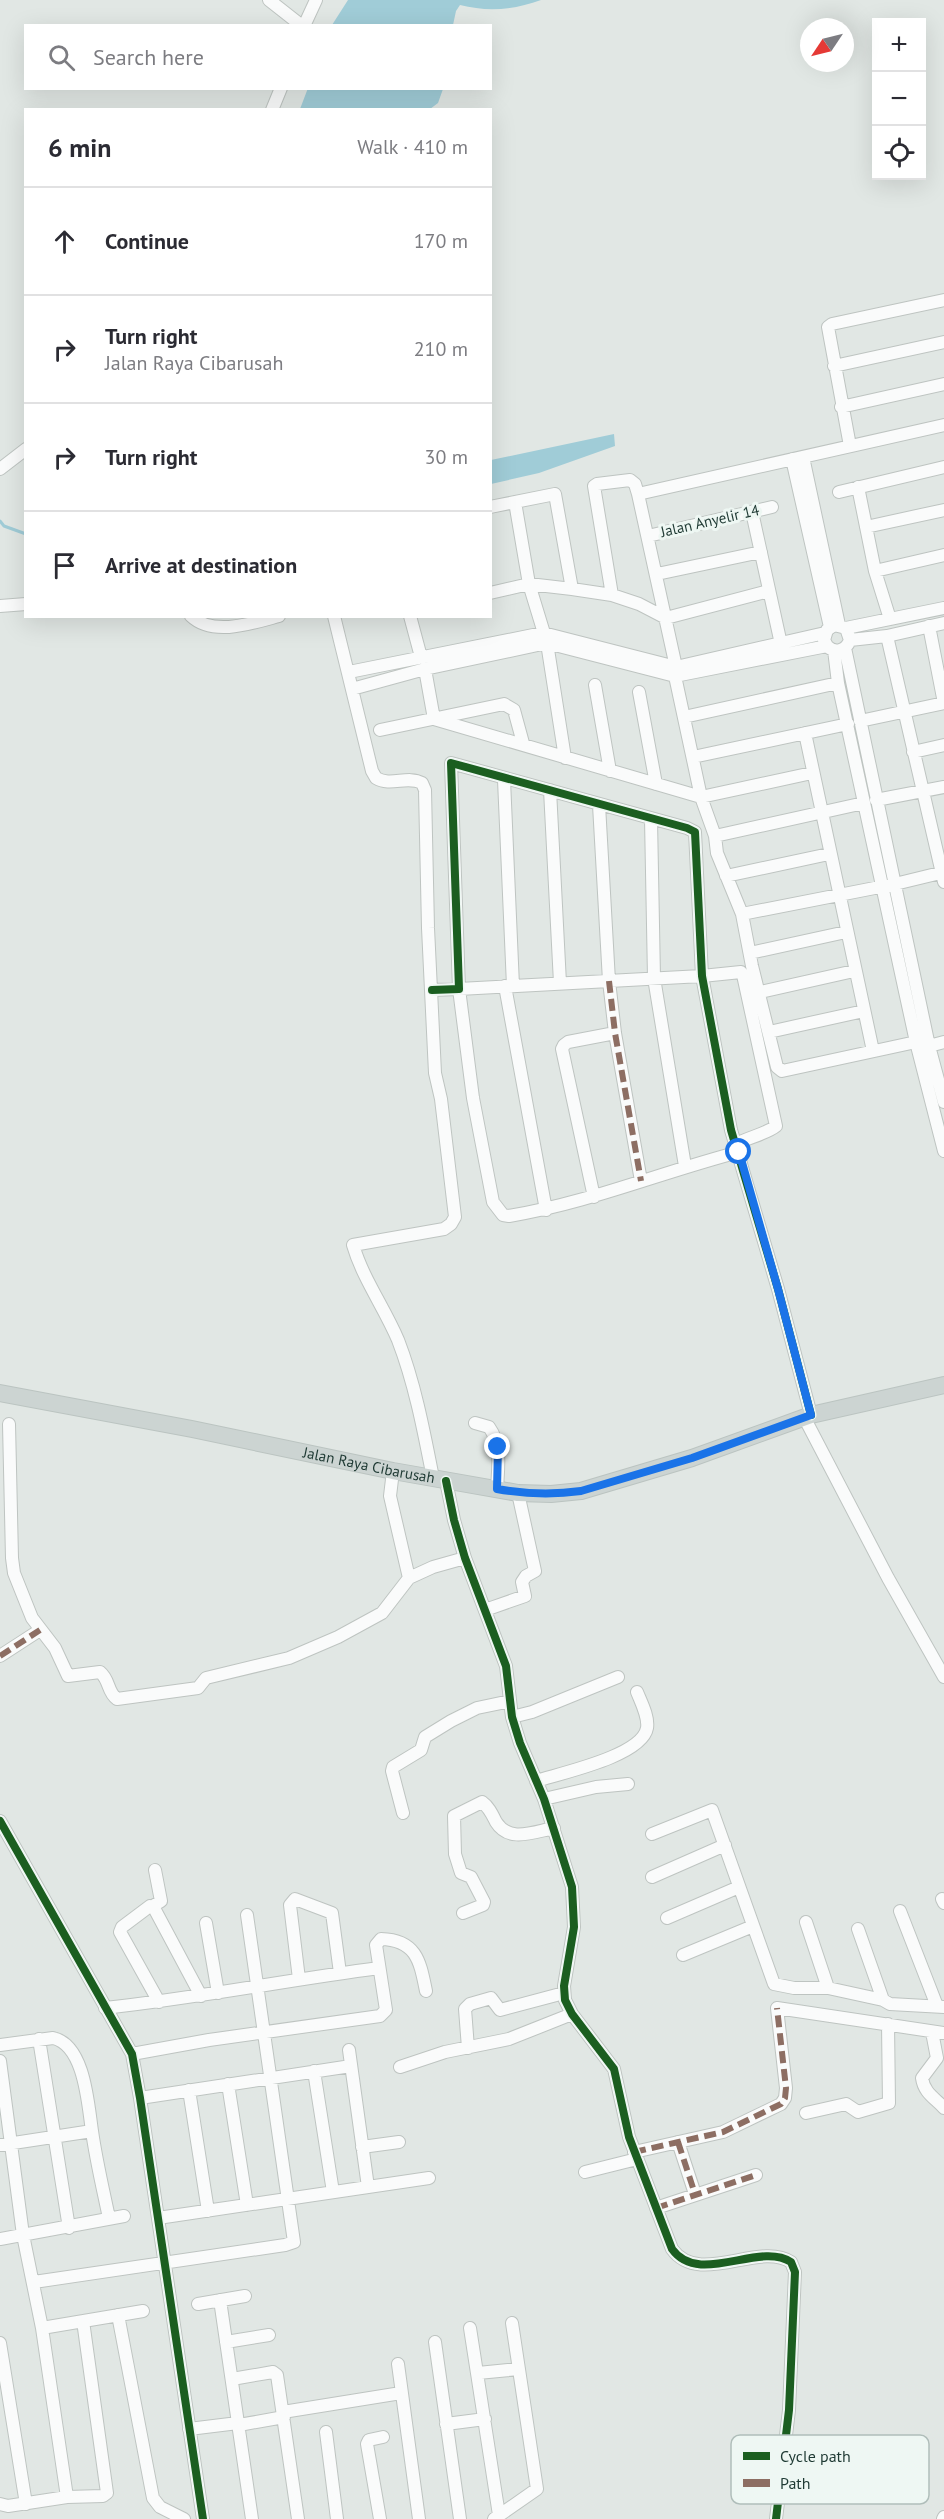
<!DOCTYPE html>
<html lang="en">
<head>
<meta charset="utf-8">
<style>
  body { margin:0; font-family:"PT Sans",sans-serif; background:#f2f2f3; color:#2b2b33 }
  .controls { position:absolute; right:18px; top:18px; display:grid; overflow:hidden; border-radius:0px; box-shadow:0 6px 24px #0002 }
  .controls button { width:54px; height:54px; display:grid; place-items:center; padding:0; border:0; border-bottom:2px solid #e1e1e2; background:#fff; color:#2b2b33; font:30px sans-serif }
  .compass { position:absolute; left:800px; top:18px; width:54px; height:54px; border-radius:50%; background:#fff; box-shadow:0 6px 24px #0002; rotate:235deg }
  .stop { position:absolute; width:18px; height:18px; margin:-14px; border:4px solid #1a73e8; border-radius:50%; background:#fff }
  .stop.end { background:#1a73e8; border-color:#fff; box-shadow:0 2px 6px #0008 }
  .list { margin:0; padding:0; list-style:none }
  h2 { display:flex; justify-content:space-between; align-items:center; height:78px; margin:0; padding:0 24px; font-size:26px }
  h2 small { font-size:20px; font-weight:400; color:#7c7c81 }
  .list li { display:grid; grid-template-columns:39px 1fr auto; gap:18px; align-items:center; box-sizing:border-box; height:108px; padding:0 24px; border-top:2px solid #e1e1e2 }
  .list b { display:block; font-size:22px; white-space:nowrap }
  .list p { margin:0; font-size:20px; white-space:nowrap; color:#7c7c81 }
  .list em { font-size:20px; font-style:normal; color:#7c7c81 }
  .icon { flex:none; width:33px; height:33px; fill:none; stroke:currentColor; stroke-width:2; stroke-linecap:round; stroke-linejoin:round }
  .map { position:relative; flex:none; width:944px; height:2519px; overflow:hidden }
  .search { position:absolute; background:#fff; box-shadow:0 6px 24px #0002; left:24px; top:24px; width:468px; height:66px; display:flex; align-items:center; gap:15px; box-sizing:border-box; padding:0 21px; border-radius:0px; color:#7c7c81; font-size:22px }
  .panel { position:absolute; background:#fff; box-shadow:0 6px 24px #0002; left:24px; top:108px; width:468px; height:510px; border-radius:0px }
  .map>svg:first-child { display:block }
  .water { fill:#a0ccd7 }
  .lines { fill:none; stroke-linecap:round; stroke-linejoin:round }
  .stream { stroke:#a0ccd7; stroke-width:3 }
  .minor-casing { stroke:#bec4c1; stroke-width:14 }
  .major-casing { stroke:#bbc4c1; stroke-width:18 }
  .minor { stroke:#fafbfb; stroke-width:12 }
  .major { stroke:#ccd4d2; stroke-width:16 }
  .quiet { stroke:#8d6e63; stroke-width:6; stroke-dasharray:12 6; stroke-linecap:butt }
  .cycleway-casing { stroke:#eef7f3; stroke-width:11 }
  .cycleway { stroke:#1b5e20; stroke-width:8 }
  .route { stroke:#1a73e8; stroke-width:8 }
  .labels { text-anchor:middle; stroke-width:6; stroke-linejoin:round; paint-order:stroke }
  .street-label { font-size:15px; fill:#1f3a34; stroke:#eef7f3 }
  .key { fill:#eef7f3; stroke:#b0beba; stroke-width:1.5 }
  .key-label { font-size:16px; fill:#1f3a34 }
</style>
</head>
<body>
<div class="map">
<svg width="944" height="2519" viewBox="0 0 944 2519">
  <rect width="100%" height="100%" fill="#e1e7e4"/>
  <path class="water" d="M348,0h193c-27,10 -54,12 -81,5l-4,6 -3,14h-121z
    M308,88h135v1l-5,14 -8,6h-130z
    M614,434l1,12 -76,27 -48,11v-24z"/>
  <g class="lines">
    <path class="stream" d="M0,521l4,5 22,8"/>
    <g class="minor-casing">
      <path id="minor" d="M269,0l33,26
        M304,26l12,-26
        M272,110l9,-22
        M834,366l110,-24
        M841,407l103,-23
        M850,446l-22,-119 4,-3 112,-24
        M803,457l36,168
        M792,459l38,168
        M0,469l26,-20
        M858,487l17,84 15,48
        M839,492l105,-25
        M638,494l306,-69
        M515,502l14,82 18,59 18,115
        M490,507l65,-13 17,95
        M752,512l29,132
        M866,527l78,-17
        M648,536l124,-29
        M875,571l69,-16
        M657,574l104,-22
        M490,593l39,-9 43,5 40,6 27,9 27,14 103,-27
        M612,595l-18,-109 3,-2 33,-4 5,4 3,10 38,173
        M0,606l26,-2
        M191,616c22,21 62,7 88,0
        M334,616l38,155 4,7c15,9 31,-3 46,5l3,7 3,138 7,145 6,26 14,118 -4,7 -7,5 -91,16c10,34 31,62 45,95 17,44 26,92 35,138
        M410,616l11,41
        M929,626l15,77
        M846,628l98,-20
        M887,636l57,246
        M850,640l37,-4 57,-13
        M845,648l84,398 15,56
        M834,650l4,33 78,359 28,109
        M425,669l9,50 267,78 111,-24
        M349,672l194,-39 133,34 149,-34
        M675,676l26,121 14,39 2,17 25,61 10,52 25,101 5,4 134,-29
        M595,685l15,86
        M352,689l73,-20 122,-26 128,33 152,-30c8,8 19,5 23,-6l-4,-12 -12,-3 -7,5 -3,10 3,6
        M639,692l17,92
        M684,717l154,-34
        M860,721l84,-18
        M380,730l124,-26 10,6 9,33
        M805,733l68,318
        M913,752l31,-7
        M693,757l155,-33
        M504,780l9,206
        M550,790l10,193
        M876,800l68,-13
        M599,805l10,176 6,52 26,148
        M651,819l3,159 31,188
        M715,836l149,-33
        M726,876l103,-22
        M742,914l153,-30 49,-12
        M750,953l96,-21
        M505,986l41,224
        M432,990l27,-1 -8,-226 236,65 8,4 7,144 29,154 47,159 33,126
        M760,992l94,-21
        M769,1032l95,-21
        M929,1046l15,-4
        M736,1144c11,-6 32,-11 40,-18l-33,-151 -2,-3 -39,4 -243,13 14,109 20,104 10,13 6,1c79,-13 153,-44 230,-64
        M594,1197l-32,-148 2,-4 4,-3 47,-9
        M804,1417l84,161 56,99
        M475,1423l14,4c13,18 9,41 8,62
        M9,1424l3,134 2,15 18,45 23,30 13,28 32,-4c10,8 7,20 17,27l81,-11 8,-10 83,-20 49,-21 44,-24 27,-35 24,-11 32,-9
        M393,1471l-3,25 19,82
        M446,1481l8,39 11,38 41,108 6,51 8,26 24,56 28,88 2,40 -10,59 1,14 7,14 42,55 15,68 43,112c27,38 87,-8 119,13l4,10 -6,138 -13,109
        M485,1610l40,-14 -3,-14 4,-6 9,-5 -17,-78
        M0,1656l40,-26
        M512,1717l20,-5 86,-35
        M536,1781c25,-8 106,-25 111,-53 2,-11 -6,-26 -10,-36
        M544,1799l52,-12 32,-3
        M403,1813l-11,-42 1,-4 28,-17 4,-13 26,-16 26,-13 33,-7
        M0,1821l132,233 8,44 63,421
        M652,1834l60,-24 62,174 20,4h34l55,12 7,4 54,3
        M652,1877l73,-32
        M942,1899l2,4
        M153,1906l8,-5 -6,-31
        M900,1911l37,95
        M463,1913l20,-8 1,-3 -13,-25 -10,-4 -6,-19 -1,-38 28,-14c7,5 10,12 14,20 13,21 37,10 58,6
        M667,1918l72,-31
        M806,1922l22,66
        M206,1923l12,70
        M858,1929l25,71
        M683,1955l70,-29
        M299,1979l-9,-74 5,-6 37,14 8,60
        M159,2002l-39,-70 2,-5 28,-21 4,2 47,88
        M105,2008c92,-10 182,-28 274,-40
        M932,2032l5,26 -15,20c2,15 13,20 22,30
        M39,2039l30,189
        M0,2045l53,-7c32,7 35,67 39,93 4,29 11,58 17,87
        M468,2048l-3,-39 5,-5 21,-6 9,12 64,-17
        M349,2050l19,137
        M132,2054l77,-14 171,-24 6,-6 -10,-65 5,-6c36,1 39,23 45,52
        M0,2061l23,174 19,93 25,169
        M400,2067l45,-15 64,-13 63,-25
        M314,2071l19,121
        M228,2084l19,121
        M189,2090l19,121
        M140,2098l211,-32
        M806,2113l40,-9 12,8 31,-9 -1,-79
        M678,2142l17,52
        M0,2145l92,-14
        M362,2147l37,-5
        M634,2152l89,-20 58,-28 4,-6 1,-10 -9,-80 167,25
        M585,2172l52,-13
        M656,2208l100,-33
        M158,2218l271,-40
        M0,2239l124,-23
        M34,2282l251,-37 9,-3 -47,-327
        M220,2300l32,219
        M198,2304l47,-8
        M118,2315l35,183 7,9 24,12
        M42,2328l101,-17
        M470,2328l29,187
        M226,2342l43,-7
        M435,2342l25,177
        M0,2343l26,161
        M398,2364l21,155
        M478,2373l41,-4
        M232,2379l41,-7 4,3 21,144
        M283,2412l118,-19
        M446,2424l39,-5
        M239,2425l45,-8
        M189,2429l49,-6
        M326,2432l11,87
        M0,2504l8,2 59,-9 36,-1 4,-3 -24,-172
        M380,2519l-13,-75 2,-4 14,-3
        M494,2519l43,-30 -25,-166
        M943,2519l1,-2"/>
    </g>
    <g class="major-casing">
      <g id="major">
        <path id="s1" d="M0,1393l192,36 201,42 125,22 33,1 30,-3 111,-33 119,-43 133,-30"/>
      </g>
    </g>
    <use href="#minor" class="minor"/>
    <use href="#major" class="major"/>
    <path class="quiet" d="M609,981l6,52 26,148
      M0,1656l40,-26
      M678,2142l17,52
      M634,2152l89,-20 58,-28 4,-6 1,-10 -9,-80
      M656,2208l100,-33"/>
    <g class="cycleway-casing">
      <path id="cycleway" d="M432,990l27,-1 -8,-226 236,65 8,4 7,144 29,154 47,159 33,126
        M446,1481l8,39 11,38 41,108 6,51 8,26 24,56 28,88 2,40 -10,59 1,14 7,14 42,55 15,68 43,112c27,38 87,-8 119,13l4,10 -6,138 -13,109
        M0,1821l132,233 8,44 63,421"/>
    </g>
    <use href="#cycleway" class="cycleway"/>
  </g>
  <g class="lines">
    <path class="route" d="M498,1447l-1,42c28,5 55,6 84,2l111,-33 119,-43 -33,-126 -39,-137"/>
  </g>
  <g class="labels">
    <g class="street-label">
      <text transform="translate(710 521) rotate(-13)" y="5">Jalan Anyelir 14</text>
      <text dy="5" stroke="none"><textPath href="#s1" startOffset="376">Jalan Raya Cibarusah</textPath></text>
    </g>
  </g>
  <rect x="731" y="2435" width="198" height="69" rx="9" class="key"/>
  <rect x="743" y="2452" width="27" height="8" fill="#1b5e20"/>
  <rect x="743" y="2479" width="27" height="8" fill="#8d6e63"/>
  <g class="key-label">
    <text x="780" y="2462">Cycle path</text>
    <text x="780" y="2489">Path</text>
  </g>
</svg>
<div class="controls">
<button>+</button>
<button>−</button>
<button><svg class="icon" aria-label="locate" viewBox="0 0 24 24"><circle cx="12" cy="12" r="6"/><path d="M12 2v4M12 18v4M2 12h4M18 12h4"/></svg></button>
</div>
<svg class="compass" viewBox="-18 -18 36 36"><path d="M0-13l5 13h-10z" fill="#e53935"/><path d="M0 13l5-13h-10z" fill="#7c7c81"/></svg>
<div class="stop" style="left:739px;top:1152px"></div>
<div class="stop end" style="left:498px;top:1447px"></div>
<div class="search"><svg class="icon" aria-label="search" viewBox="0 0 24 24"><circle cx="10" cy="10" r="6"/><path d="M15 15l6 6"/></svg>Search here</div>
<section class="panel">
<h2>6 min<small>Walk · 410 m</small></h2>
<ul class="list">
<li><svg class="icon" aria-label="ahead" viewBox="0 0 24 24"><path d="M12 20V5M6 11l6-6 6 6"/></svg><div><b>Continue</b></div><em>170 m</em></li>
<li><svg class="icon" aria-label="right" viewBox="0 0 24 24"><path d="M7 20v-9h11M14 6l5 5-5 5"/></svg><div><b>Turn right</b><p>Jalan Raya Cibarusah</p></div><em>210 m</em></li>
<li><svg class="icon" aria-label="right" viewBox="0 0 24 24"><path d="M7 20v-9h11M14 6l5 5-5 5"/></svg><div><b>Turn right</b></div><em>30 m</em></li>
<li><svg class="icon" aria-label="arrive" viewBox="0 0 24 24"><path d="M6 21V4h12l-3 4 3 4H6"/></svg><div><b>Arrive at destination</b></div></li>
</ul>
</section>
</div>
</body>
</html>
